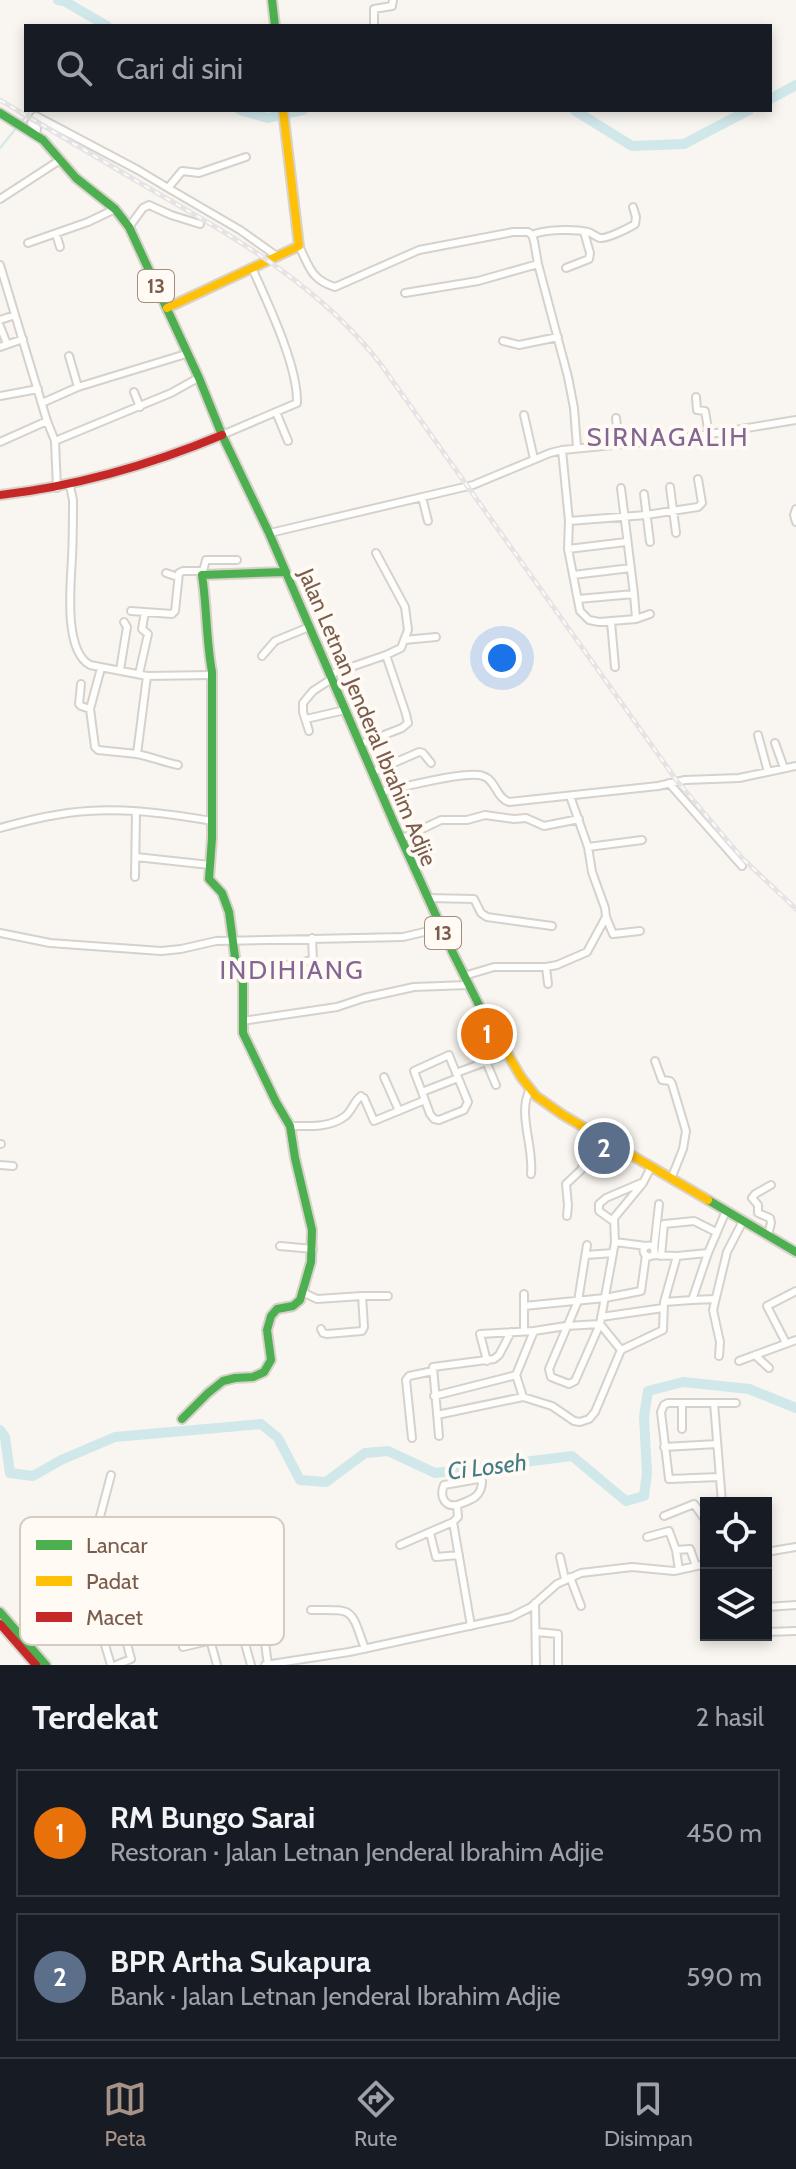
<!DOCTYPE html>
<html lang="id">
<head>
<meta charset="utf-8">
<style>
  body { margin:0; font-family:Cabin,sans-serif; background:#20242c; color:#f1f3f6 }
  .controls { position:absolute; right:24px; bottom:24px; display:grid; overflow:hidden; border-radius:0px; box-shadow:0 4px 12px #0003 }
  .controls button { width:72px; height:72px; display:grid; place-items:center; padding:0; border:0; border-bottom:2px solid #363941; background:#171b24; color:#f1f3f6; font:40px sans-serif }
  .you { position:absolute; left:502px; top:658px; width:28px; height:28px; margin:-20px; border:6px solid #fff; border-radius:50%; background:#1a73e8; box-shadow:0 0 0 12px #1a73e833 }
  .badge { display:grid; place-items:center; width:52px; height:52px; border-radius:50%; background:#a69286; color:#fff; font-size:26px; font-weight:700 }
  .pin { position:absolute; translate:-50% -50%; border:4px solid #fff; box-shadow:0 2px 8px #0006 }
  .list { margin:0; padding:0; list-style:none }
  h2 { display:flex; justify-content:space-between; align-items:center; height:104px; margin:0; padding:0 32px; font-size:34px }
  h2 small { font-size:26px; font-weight:400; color:#9ea1a6 }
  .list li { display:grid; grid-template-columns:52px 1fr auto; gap:24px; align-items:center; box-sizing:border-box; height:128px; margin:0 16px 16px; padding:0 16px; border:2px solid #363941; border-radius:0px }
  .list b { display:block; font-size:30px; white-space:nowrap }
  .list p { margin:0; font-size:26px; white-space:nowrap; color:#9ea1a6 }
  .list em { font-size:26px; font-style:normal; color:#9ea1a6 }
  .icon { flex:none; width:44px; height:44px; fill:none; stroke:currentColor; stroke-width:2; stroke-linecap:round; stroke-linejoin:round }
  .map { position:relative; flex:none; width:796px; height:1665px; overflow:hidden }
  .search { position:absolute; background:#171b24; box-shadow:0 4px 12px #0003; left:24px; right:24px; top:24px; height:88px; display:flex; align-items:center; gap:20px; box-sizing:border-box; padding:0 28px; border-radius:0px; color:#9ea1a6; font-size:30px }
  .sheet { height:392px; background:#171b24 }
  nav { display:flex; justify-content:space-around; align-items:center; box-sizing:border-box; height:112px; border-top:2px solid #363941; background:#171b24; font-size:22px; color:#9ea1a6 }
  nav a { display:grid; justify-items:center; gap:4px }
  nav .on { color:#a69286 }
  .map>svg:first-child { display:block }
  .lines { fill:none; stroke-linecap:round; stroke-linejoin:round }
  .stream { stroke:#d0e8ea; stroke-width:2 }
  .river { stroke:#d0e8ea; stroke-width:10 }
  .street-casing { stroke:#d7d1cb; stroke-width:10 }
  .fast-casing { stroke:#d9d2cb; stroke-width:12 }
  .slow-casing { stroke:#d9d2cb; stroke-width:12 }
  .jam-casing { stroke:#d9d2cb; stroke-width:12 }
  .street { stroke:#fefefd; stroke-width:6 }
  .fast { stroke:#4caf50; stroke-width:8 }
  .slow { stroke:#ffc107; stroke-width:8 }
  .jam { stroke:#c62828; stroke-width:8 }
  .rail-casing { stroke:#e6e3e7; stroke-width:5 }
  .rail { stroke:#fffaf3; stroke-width:2; stroke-dasharray:6; stroke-linecap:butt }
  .labels { text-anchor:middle; stroke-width:8; stroke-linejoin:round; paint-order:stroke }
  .shield { fill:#fffaf3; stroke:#a28b7f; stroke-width:2 }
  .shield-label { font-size:20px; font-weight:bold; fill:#7a5c4d }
  .street-label { font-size:22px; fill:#7a5c4d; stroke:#fffaf3 }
  .water-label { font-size:24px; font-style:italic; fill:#437c86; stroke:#fffaf3 }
  .quarter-label { font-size:26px; letter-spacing:2px; fill:#846695; stroke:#fffaf3 }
  .key { fill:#fffaf3; stroke:#d7cbc1; stroke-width:2 }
  .key-label { font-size:22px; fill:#7a5c4d }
</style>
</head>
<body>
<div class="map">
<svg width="796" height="1665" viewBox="0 0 796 1665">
  <rect width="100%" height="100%" fill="#f9f5f0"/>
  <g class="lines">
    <path class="stream" d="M21,122l10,-12
      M0,148l17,-21"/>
    <path class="river" d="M58,0l6,1 43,25
      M770,99l26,-14
      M240,110l28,8 35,-8
      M574,110l58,36 52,-2 65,-34
      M0,1430l5,7 5,36 23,3 28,-16 54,-23 146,-13 17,14 22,42 26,2 39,-29 23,-2 47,22 137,-17 54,45 18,-5 3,-23 -3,-56 4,-26 35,-9 66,7 47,19"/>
    <g class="street-casing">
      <path id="street" d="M374,26v-17l18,-3 1,-6
        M36,135l1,-7 -6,-5 5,-7 102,54 30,18
        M246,157l-47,16 -17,-2 -14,17 72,42 38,27
        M0,199l60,-39
        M129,227l14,-19 6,-3 22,10 29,9
        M56,234l4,13
        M532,235c12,-6 43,-6 56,-3 4,1 8,5 12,6 7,1 29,-10 35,-14l1,-7 -3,-10
        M28,243l60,-21 27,-13
        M299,246c10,20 12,34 36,41l84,-37 94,-18h15l4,3 2,6 4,23 30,113 6,31 3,39
        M0,265l47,156 8,20 2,47
        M566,268l23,-9 1,-6 -6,-21
        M405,293l73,-12 60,-17
        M0,320l15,-5
        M0,326l7,18
        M503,341l16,4 39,-8
        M0,347l23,-8
        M69,356l9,31
        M134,392l6,15
        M0,396l38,-7
        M696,397l1,13 8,1 4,23
        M42,403l36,-16 108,-33
        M276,412l12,29
        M524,415l10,44
        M616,418l3,26
        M222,435l75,-32c1,-37 -29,-99 -44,-133
        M55,441l116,-48 27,-15
        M0,442l47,-21
        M562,450l7,71 -1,28 12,62 9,9 10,2 37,-3 14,-5
        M70,486l3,14c0,19 0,38 -1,57 -1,26 -9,93 18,108l57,11 65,-1
        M670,487l6,46
        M621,488l13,106
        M644,494l6,48
        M422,497l6,24
        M796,509l-2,6 2,7
        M569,521l77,-6 52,-8 4,-4 -4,-24
        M270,533l203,-48 77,-32 12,-3 124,-12 110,-18
        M568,549l58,-7
        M376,553l29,54 3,23 -7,18 -15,7
        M203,571l3,-11h31
        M166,573l12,4
        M573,575l58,-7
        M578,599l56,-5 2,25
        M131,611l41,3 3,-3 4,-38 4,-2h20l-1,4
        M611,622l4,45
        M404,640l32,-3
        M262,656l13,-15 34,-14
        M101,668l-11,41 5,38 3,3 39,4 10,-78
        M120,670l7,-43 -3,-5
        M139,674l9,-40 -6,-5 3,-17
        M331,674l55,-19 20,59 2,9 -6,5 -41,16
        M81,684l-2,20 2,2 9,3
        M306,719l39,-9
        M309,731l-6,-19v-9l10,-12 20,-13
        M758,735l10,37
        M775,743l9,25
        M137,754c15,3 26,8 41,11
        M373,772l46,-20 4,1 8,10
        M669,783l73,83
        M381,792c20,-4 85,-22 102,-16 13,4 13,22 26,26l149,-16 27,-6 54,-2 57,-12
        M570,796l18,51 54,-7
        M0,828c22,-6 45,-12 68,-15 47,-7 97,0 144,8
        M401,839l40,-19h26l18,-5 29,4 12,-1 18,8 35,-7
        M136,857l74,8
        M135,877l1,-65
        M427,898l47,1 7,14 6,4 65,9
        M606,917l7,17 27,-3
        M0,933l50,10 111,8 20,-2 35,-8 187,-4 38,-9
        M240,974l73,-14 -1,-22
        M464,976l30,-9h52
        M548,984l-2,-17 11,-2 30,-13 19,-35 -1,-9 -13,-36 -4,-25
        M242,1021l95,-14 27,-9 50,-11 54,-2
        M474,1033l22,52
        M655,1061l7,19 8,1 2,3 14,47 -3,18 -12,30
        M456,1073l51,-19
        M384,1077l15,34
        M530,1089c-13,25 4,56 1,85
        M422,1092l8,22 4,5 5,1 25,-10 4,-8 -18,-44 -1,-3 -35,16 8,21 36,-14
        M364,1098l10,23 51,-21
        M290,1126c17,0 39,2 54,-9 8,-5 9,-15 17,-21
        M0,1144h1
        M0,1165l13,1
        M567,1216l1,-11 -2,-21 15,-14 17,-34
        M613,1221l-14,-10v-7l7,-6 35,-15
        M768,1235l3,-12 -1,-5 -12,-5v-8l-6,-7 3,-4 16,-9
        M615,1242l31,4
        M587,1245l-9,56 -29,68 2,8 18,7 6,-3 25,-57 15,-82 -1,-24 29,-35 8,-16
        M643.5 1251a5.5 5.5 0 1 1 11 0a5.5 5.5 0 1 1-11 0Z
        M280,1246l33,3
        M654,1249l5,-45
        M586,1255l27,-2
        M653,1255l24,1 31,-3
        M661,1256l3,-32 30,-3 22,11
        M302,1292l15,7 45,-3 2,31 -2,4 -35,3 -4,-1 -2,-4
        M524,1294v37
        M362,1296h26
        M692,1300l23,-1
        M664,1302l28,-2 16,-47 18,-42
        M524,1306l81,-8 36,-7 5,-36
        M601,1317l62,-9
        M786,1343l-19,-37 29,-15
        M755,1355l14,13
        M719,1356l1,-14 -7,-32 14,-58 16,-31
        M487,1361l-7,-27 54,-3
        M739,1361l57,-21
        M434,1396l82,-21
        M523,1397l-7,-22 18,-44 32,-5 34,-2 21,26
        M714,1403l8,100
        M437,1415l86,-18 29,9 22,15 6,1 9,-3 6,-7 26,-62 42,-20 1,-28 13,-46
        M682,1429v-26
        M439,1436l-6,-69 61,-8 5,-4 12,-23
        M412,1438l-6,-58 3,-4 24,-5
        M664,1447l53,-3
        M719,1477l-50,2 -8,-67 3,-7 4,-2h68
        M664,1516l30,-12 12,17
        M453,1522l5,-5 -1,-12c14,-5 25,-8 25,-24l-4,-2 -34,6c-5,12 1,22 13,20
        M430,1533l6,24 23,-2
        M647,1537l22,-6 7,19 3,20
        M400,1545l53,-23 18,104
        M676,1550l14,-1 6,17
        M766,1552l30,-5
        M560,1557l5,22
        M570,1577l11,29
        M234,1599l2,24 6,10 9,32
        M535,1603l1,62
        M766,1607l30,-2
        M94,1608l17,57
        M311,1610c44,0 39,-3 54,39
        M207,1629l10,36
        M536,1632l22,2v31
        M766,1632l30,-1
        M28,1645l5,-57 26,-24 33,-17 19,-72
        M183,1647l59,-14 20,1 2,2 4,29
        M116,1665l15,-6 -9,-34
        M265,1665l84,-13 162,-35 20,-10 26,-23 24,-11 51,-6 42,4 32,-7"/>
    </g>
    <g class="fast-casing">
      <path id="fast" d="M272,0l3,26
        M0,113l43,27 33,38 39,31 14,18 70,151 23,57 47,98 125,290 59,130 26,52 23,39
        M708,1200l88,52
        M182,1419l26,-26 15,-12 12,-3 18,-1 11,-5 7,-12 -4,-30 4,-14 6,-7 16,-3 7,-6 11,-38 1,-32 -17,-72 -5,-32 -14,-24 -33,-69v-50l-8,-26 -6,-45 -7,-19 -13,-14 3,-41v-166c-6,-32 -5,-65 -10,-97l83,-3
        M0,1612l46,53"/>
    </g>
    <g class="slow-casing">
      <path id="slow" d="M167,308l132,-62 -16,-136
        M502,1044l19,33 15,19 27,19 145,85"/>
    </g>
    <g class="jam-casing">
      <path id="jam" d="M0,495c78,-9 150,-30 222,-60
        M0,1624l36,41"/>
    </g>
    <use href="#street" class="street"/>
    <use href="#fast" class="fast"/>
    <use href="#slow" class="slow"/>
    <use href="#jam" class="jam"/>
    <g class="rail-casing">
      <path id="rail" d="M0,100c51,30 101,60 152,90 84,48 170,97 230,176l295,415 66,78 53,50"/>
    </g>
    <use href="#rail" class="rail"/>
  </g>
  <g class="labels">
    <g class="shield">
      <rect x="138" y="270" width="36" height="32" rx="6"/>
      <rect x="425" y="917" width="36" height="32" rx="6"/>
    </g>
    <g class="shield-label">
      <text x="156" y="293">13</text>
      <text x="443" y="940">13</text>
    </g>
    <g class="street-label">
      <text transform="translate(368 717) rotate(67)" y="8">Jalan Letnan Jenderal Ibrahim Adjie</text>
    </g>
    <g class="water-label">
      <text transform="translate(487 1467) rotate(-7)" y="8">Ci Loseh</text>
    </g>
    <g class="quarter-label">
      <text x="668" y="446">SIRNAGALIH</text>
      <text x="292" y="979">INDIHIANG</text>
    </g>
  </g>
  <rect x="20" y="1517" width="264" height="128" rx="12" class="key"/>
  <rect x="36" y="1540" width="36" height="10" fill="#4caf50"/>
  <rect x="36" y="1576" width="36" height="10" fill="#ffc107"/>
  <rect x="36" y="1612" width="36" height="10" fill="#c62828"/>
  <g class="key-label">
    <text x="86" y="1553">Lancar</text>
    <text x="86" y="1589">Padat</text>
    <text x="86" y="1625">Macet</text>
  </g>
</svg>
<div class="controls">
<button><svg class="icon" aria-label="locate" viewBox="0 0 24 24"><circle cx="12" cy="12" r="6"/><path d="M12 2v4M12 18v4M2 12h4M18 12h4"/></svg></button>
<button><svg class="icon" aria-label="layers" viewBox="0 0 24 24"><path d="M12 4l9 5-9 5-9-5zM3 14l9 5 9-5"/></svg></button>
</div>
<div class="you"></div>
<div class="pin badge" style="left:487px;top:1034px;background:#e8710a">1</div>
<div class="pin badge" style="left:604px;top:1148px;background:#5c6f8a">2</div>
<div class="search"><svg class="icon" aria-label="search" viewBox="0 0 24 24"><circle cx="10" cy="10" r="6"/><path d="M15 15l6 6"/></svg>Cari di sini</div>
</div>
<section class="sheet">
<h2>Terdekat<small>2 hasil</small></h2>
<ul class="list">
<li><span class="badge" style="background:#e8710a">1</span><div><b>RM Bungo Sarai</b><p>Restoran · Jalan Letnan Jenderal Ibrahim Adjie</p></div><em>450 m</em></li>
<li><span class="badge" style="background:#5c6f8a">2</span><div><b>BPR Artha Sukapura</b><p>Bank · Jalan Letnan Jenderal Ibrahim Adjie</p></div><em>590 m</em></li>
</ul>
</section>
<nav>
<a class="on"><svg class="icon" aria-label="map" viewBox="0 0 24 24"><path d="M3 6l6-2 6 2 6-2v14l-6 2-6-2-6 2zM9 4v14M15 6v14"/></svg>Peta</a>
<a><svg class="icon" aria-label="directions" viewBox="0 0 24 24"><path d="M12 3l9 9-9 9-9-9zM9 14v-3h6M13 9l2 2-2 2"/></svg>Rute</a>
<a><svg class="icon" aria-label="saved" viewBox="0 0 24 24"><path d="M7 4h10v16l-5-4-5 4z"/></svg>Disimpan</a>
</nav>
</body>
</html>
